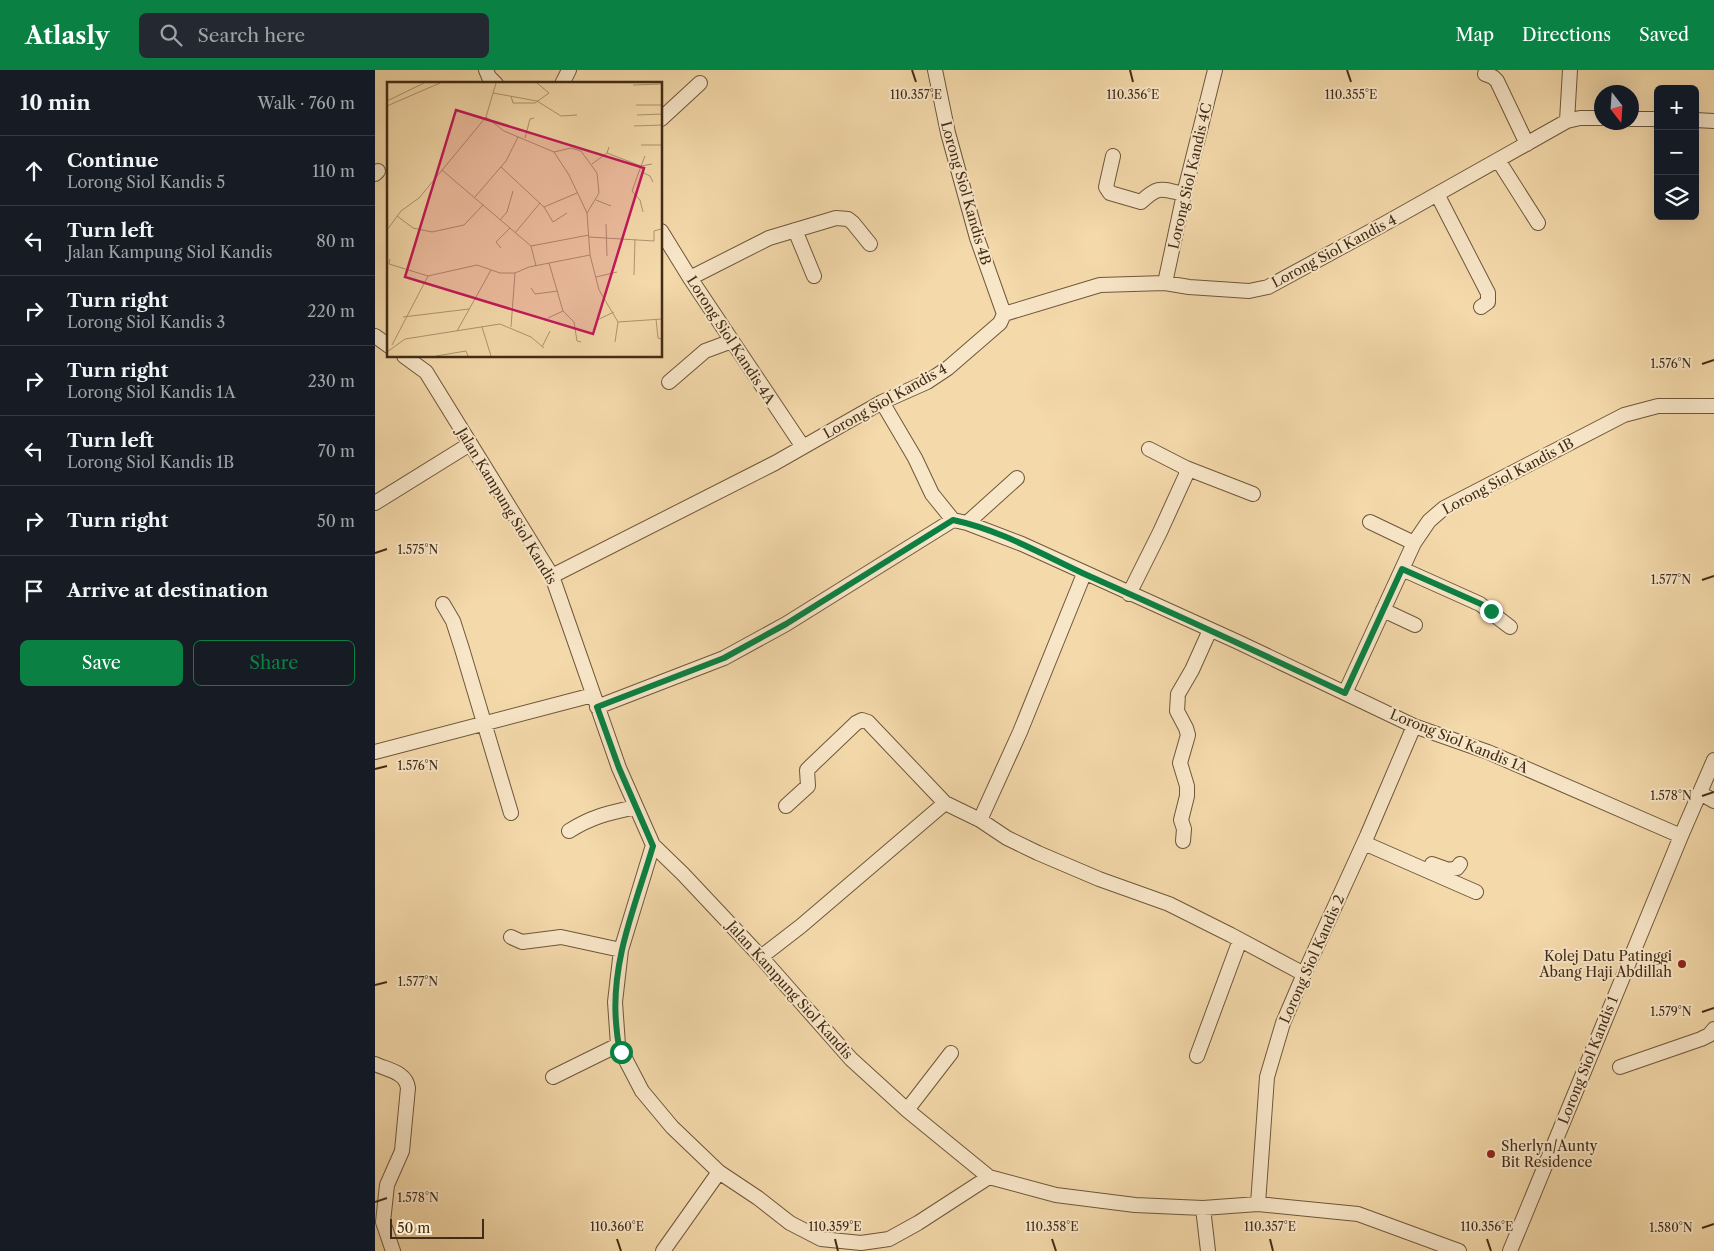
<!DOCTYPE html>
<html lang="en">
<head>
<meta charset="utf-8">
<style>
  body { margin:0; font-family:"Libre Caslon Text",serif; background:#242831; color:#f1f3f6 }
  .controls { position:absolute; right:15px; top:15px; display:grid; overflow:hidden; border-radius:8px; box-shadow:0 5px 20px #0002 }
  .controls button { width:45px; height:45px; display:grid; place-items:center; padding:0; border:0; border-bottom:1px solid #363941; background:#171b24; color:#f1f3f6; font:25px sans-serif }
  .compass { position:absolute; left:1219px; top:15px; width:45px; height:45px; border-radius:50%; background:#171b24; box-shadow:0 5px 20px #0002; rotate:163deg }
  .scale { position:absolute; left:15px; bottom:12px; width:94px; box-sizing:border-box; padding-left:5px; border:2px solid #422c16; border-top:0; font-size:14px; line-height:18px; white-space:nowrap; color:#422c16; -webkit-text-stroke:4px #f8e6c8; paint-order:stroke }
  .stop { position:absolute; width:15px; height:15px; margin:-11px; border:4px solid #0b8043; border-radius:50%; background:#fff }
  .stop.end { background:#0b8043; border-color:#fff; box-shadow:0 1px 5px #0008 }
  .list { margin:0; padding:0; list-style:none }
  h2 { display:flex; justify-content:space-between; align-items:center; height:65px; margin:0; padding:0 20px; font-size:21px }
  h2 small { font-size:16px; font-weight:400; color:#9ea1a6 }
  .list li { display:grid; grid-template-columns:32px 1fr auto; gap:15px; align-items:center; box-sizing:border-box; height:70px; padding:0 20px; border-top:1px solid #363941 }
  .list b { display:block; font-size:19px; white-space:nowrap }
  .list p { margin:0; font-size:16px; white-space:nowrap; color:#9ea1a6 }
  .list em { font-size:16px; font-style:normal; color:#9ea1a6 }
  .actions { display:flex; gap:10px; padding:15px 20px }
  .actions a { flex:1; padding:11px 0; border:1px solid #0b8043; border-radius:8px; text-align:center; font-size:18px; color:#0b8043 }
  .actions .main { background:#0b8043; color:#fff }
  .icon { flex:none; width:28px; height:28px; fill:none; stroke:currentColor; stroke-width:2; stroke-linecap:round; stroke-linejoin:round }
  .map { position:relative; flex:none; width:1339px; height:1181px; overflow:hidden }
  header { display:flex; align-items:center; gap:30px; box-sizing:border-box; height:70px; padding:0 25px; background:#0b8043; color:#fff }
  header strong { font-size:24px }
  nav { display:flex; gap:28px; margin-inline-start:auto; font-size:18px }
  .search { width:350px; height:45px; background:#242831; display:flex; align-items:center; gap:12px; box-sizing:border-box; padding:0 18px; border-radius:8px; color:#9ea1a6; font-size:19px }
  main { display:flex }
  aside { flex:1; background:#171b24 }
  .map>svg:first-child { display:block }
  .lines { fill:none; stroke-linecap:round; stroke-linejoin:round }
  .minor-casing { stroke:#6e573b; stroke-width:16 }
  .minor { stroke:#f8e6c8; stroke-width:14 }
  .route { stroke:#0b8043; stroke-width:6 }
  .ticks { fill:none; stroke:#422c16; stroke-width:2 }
  .poi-dot { fill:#8f2418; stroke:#f8e6c8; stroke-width:2 }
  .labels { text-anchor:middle; stroke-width:4; stroke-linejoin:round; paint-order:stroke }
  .street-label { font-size:14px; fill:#422c16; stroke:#f8e6c8 }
  .poi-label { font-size:14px; fill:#422c16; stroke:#f8e6c8; text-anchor:end }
  .inset-road { fill:none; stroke:#ad946f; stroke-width:1 }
  .view { fill:#c2185b; fill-opacity:0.15; stroke:#c2185b; stroke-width:2.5 }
  .inset-edge { fill:none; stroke:#422c16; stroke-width:2.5 }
  .ticks-label { font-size:12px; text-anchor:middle; fill:#422c16; stroke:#f8e6c8; stroke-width:4; stroke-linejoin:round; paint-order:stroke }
</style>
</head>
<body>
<header>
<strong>Atlasly</strong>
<div class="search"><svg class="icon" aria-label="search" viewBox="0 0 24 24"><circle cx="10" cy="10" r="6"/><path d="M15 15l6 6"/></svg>Search here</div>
<nav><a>Map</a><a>Directions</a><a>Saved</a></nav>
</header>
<main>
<aside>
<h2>10 min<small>Walk · 760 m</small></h2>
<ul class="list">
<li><svg class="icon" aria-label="ahead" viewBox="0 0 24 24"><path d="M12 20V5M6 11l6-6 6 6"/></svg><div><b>Continue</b><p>Lorong Siol Kandis 5</p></div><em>110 m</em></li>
<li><svg class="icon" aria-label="left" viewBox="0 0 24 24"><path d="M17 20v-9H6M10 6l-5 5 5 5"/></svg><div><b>Turn left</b><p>Jalan Kampung Siol Kandis</p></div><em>80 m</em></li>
<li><svg class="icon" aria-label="right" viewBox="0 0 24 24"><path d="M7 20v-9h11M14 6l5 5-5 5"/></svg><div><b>Turn right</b><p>Lorong Siol Kandis 3</p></div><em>220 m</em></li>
<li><svg class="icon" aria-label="right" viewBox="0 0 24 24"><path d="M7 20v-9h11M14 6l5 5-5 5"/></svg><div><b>Turn right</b><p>Lorong Siol Kandis 1A</p></div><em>230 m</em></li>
<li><svg class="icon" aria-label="left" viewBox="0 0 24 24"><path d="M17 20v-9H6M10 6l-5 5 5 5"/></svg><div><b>Turn left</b><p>Lorong Siol Kandis 1B</p></div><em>70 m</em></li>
<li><svg class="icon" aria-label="right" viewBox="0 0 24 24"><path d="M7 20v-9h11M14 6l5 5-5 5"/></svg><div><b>Turn right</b></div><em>50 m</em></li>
<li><svg class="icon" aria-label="arrive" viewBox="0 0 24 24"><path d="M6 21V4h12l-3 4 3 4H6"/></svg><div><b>Arrive at destination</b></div></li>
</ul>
<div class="actions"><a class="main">Save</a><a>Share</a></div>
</aside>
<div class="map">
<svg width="1339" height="1181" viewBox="0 0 1339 1181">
  <rect width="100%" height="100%" fill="#f4d9aa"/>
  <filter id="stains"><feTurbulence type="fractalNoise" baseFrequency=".004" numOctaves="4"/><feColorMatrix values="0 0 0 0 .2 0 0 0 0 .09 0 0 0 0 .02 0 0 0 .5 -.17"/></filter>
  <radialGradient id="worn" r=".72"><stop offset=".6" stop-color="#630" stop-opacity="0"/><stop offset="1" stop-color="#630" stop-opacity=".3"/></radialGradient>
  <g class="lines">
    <g class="minor-casing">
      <path id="minor" d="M111,0l3,7 7,7
        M560,0l13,63 29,105 27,76
        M1110,4l8,3 4,4 30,63
        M187,14l7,-14
        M286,49l39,-36
        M1256,49h27
        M1320,50l19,1
        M1192,51l3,-51
        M738,86l-7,31 4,6 31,9c18,-17 20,-13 43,-8
        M1123,90l40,63
        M0,104l3,-3
        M1062,124l51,99v9l-7,5
        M420,160l19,46
        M286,161l29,47 113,169
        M315,208l79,-40 67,-20 12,1 5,4 17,21
        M790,213l19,-89 31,-124
        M0,266l14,10
        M29,286l22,16 126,204 67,192 34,77 30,29 78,83 90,102 56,51 82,67 67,18 79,10 68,3 55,-4 100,10 101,37
        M294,312l36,-31 27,-10
        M507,332l33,56 17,36 21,26 14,3 55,21 216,98 176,84 74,26 193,84
        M811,398l67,26
        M0,433l95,-59
        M995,452l44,21
        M592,453l50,-45
        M1027,499l78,35 30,23
        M177,506l223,-113 107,-61 45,-20 21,-14 52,-45 4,-9 96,-29 65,-2 24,4 60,4 19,-4 116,-63 183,-103 13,-3h21
        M754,524l31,-62 26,-57v-7l-37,-19
        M68,534l10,17 9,28 49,164
        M1008,540l32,15
        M970,623l69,-150 15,-22 15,-13 180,-93 34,-9h56
        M222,637l127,-49 62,-34 167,-104
        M0,682l218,-57
        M1325,723l14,8
        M411,736l22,-20 -1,-16 6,-6 43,-41 6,-3 6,2 77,81
        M605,750l40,-88 64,-158
        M194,761c24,-15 40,-18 67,-24
        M808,771l1,-12 -3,-9 6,-24v-10l-7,-23 8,-28 -2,-7 -9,-17 1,-17 14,-24 18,-40
        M989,773l112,49
        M278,775l-32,105 -6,52 3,43 24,46 30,36 47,45 39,26 32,25 31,16 40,4 28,-4 29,-16 71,-46
        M1057,794l17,6 8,-2 3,-4
        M136,867l11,5 39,-5 60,13
        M386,887l40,-31 144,-123 35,17 27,18 31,15 61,26 70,25 62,31 73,39
        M822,986l43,-116
        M0,994c13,6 31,8 33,24l-6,63 -15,34 -4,37 10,29
        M1245,997l81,-28 8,-4 5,-6
        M178,1007l65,-32
        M532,1040l44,-57
        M883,1134l9,-127 16,-54 21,-49 63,-138 47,-110
        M828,1138l5,43
        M288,1181l56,-79
        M1135,1181l171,-415 33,-76"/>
    </g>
    <use href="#minor" class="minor"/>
  </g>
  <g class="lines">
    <path class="route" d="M246,982c-4,-10 -4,-20 -5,-30 -5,-62 20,-118 37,-176l-34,-78 -22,-61 127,-49 62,-34 167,-104c48,10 92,36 136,56 86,38 171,77 256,117l57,-124 79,35 10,7"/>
  </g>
  <path class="ticks" d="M537,0l4,12M755,0l3,12M972,0l4,12M1327,294l12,-4M0,483l12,-4M1327,510l12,-4M0,699l12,-3M1327,726l12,-4M0,915l12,-3M1327,942l12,-4M0,1132l12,-4M1327,1158l12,-4M242,1169l4,12M460,1169l3,12M677,1169l4,12M895,1169l3,12M1112,1169l4,12"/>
  <g class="poi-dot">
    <circle cx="1307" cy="894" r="5"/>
    <circle cx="1116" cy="1084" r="5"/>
  </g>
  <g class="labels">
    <g class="street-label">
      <text transform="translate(815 106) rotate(-77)" y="5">Lorong Siol Kandis 4C</text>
      <text transform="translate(591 123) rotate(74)" y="5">Lorong Siol Kandis 4B</text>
      <text transform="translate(959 181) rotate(-28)" y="5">Lorong Siol Kandis 4</text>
      <text transform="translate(356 270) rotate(57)" y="5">Lorong Siol Kandis 4A</text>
      <text transform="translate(510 331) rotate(-29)" y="5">Lorong Siol Kandis 4</text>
      <text transform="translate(1133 406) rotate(-28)" y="5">Lorong Siol Kandis 1B</text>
      <text transform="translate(132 436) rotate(59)" y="5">Jalan Kampung Siol Kandis</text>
      <text transform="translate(1084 671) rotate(22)" y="5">Lorong Siol Kandis 1A</text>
      <text transform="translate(937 889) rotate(-66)" y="5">Lorong Siol Kandis 2</text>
      <text transform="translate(415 920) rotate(48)" y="5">Jalan Kampung Siol Kandis</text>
      <text transform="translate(1213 990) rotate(-68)" y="5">Lorong Siol Kandis 1</text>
    </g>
    <g class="poi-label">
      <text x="1297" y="891">Kolej Datu Patinggi<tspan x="1297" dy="16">Abang Haji Abdillah</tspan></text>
      <text x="1126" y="1081" text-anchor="start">Sherlyn/Aunty<tspan x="1126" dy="16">Bit Residence</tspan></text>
    </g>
  </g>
  <g transform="translate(12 12)">
    <rect width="275" height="275" fill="#f4d9aa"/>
    <path class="inset-road" d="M246,3l29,-1M106,11l44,8 24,15 16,-1M124,14l2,7h22l14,-10 -12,-10M0,19l37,-18M249,23h26M0,24l53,-23M250,33l25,-1M99,35l18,14 50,21 15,23 18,38 3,42 9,35 19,32 -3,20M247,44l28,-1M138,56l5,-19 4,-1M254,63h21M167,70l17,-4 10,3 16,22 2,20 -12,20M220,71l34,13 -9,25 8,9 3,12M258,74l-4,10 11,-2M205,82l15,-11 2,-6M114,85l43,40 33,-14M55,88l89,76 5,20M255,90l8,4 3,6M88,115l31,-36 12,-24M209,118l15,6M157,125l9,15 14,-9M10,134l16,12 19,4 32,-7 19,-20M113,138l7,-8 6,-21M219,142l1,32M0,148l14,-19 18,-13 67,-81 10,-34M128,151l25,-30M202,155l65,4v-10l7,-2M144,164l58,-11M114,166l-5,-6 14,-14M3,177l-1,5 39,12 49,-11 23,8h15l14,-6 61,-12M162,181l14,48 11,11 3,19 4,1M247,193l1,-36M209,195l21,-5M144,206l4,6 23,-3M16,235l66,-8M161,236l15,-7M269,237l2,19 4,1M210,238l17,-8M231,240l44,-3M95,245l9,29M124,245l4,-54M70,249l34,-61M5,263l36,-69M155,265l8,-16M0,270l18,-13 95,-15 31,13 13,11M49,274l30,-5 2,5"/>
    <path class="view" d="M69,28l188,58 -51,166 -188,-57z"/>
    <rect width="275" height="275" class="inset-edge"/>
  </g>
  <g class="ticks-label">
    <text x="541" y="29">110.357°E</text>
    <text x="758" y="29">110.356°E</text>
    <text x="976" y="29">110.355°E</text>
    <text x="1296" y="298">1.576°N</text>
    <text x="43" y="484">1.575°N</text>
    <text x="1296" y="514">1.577°N</text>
    <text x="43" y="700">1.576°N</text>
    <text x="1296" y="730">1.578°N</text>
    <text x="43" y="916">1.577°N</text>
    <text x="1296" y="946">1.579°N</text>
    <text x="43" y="1132">1.578°N</text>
    <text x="242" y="1161">110.360°E</text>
    <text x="460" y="1161">110.359°E</text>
    <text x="677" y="1161">110.358°E</text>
    <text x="895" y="1161">110.357°E</text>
    <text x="1112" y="1161">110.356°E</text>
    <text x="1296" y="1162">1.580°N</text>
  </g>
  <rect width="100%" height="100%" filter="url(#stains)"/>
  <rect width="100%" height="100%" fill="url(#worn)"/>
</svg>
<div class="controls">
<button>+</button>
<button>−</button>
<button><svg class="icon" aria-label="layers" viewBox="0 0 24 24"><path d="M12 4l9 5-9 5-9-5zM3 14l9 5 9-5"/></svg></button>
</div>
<svg class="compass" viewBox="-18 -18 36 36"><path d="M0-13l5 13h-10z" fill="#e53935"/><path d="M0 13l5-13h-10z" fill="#9ea1a6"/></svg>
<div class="scale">50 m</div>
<div class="stop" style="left:246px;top:982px"></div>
<div class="stop end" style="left:1116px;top:541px"></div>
</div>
</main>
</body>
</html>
